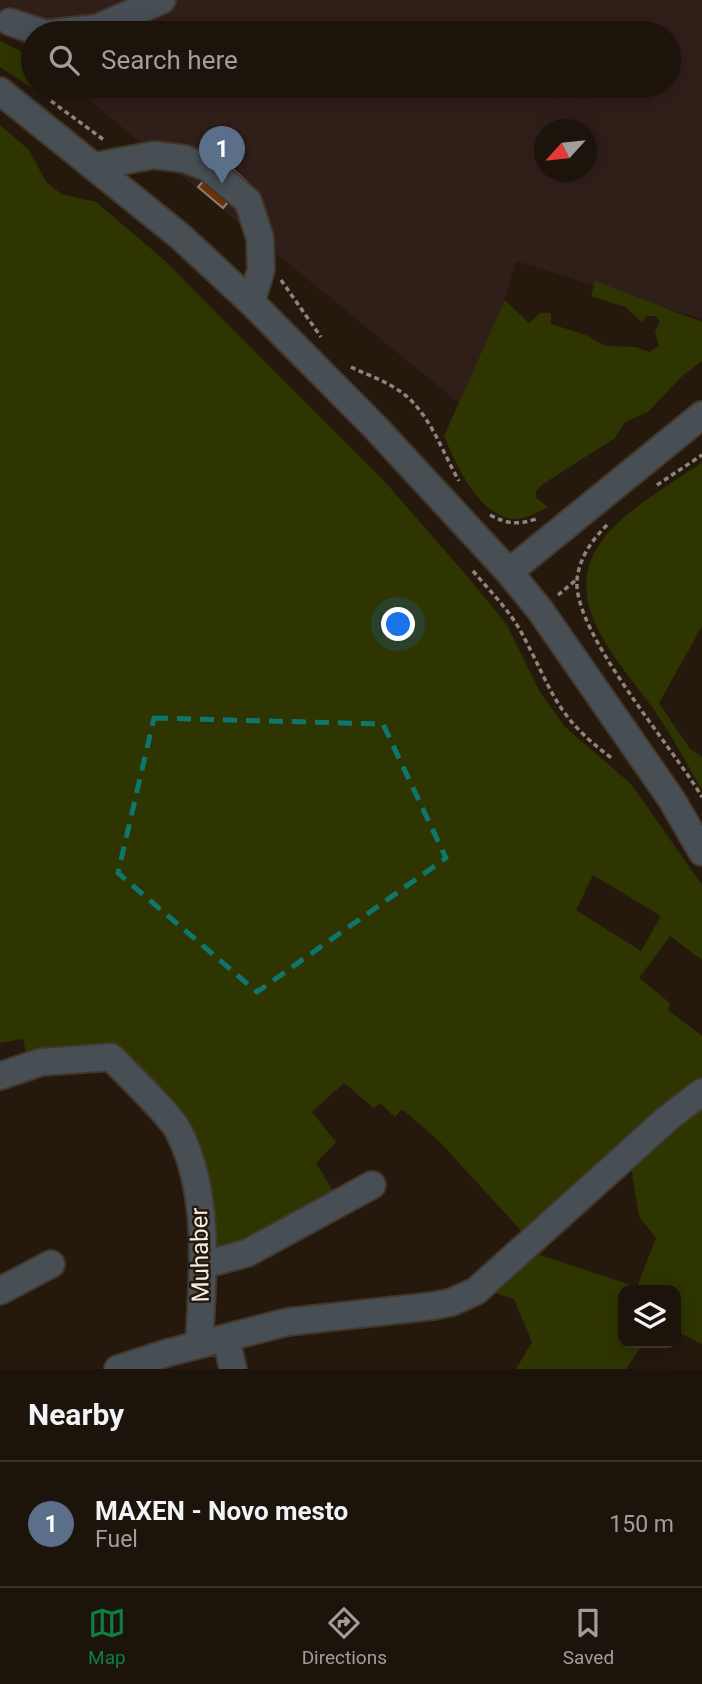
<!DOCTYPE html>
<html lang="en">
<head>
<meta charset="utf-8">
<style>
  body { margin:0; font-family:Roboto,sans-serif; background:#292018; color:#f1f3f6 }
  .controls { position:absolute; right:21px; bottom:21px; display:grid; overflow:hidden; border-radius:14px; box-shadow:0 4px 18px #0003 }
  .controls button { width:63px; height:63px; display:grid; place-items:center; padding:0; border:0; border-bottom:2px solid #3a322b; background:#1c130a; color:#f1f3f6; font:35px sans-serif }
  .compass { position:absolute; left:534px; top:119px; width:63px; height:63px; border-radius:50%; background:#1c130a; box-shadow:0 4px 18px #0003; rotate:243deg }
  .you { position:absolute; left:399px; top:625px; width:24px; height:24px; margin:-18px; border:5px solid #fff; border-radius:50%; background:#1a73e8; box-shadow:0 0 0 10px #1a73e833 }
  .badge { display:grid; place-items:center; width:46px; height:46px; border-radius:50%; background:#0b8043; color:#fff; font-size:23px; font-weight:700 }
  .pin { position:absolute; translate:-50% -58px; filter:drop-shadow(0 2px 4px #0008) }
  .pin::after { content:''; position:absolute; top:37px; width:24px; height:21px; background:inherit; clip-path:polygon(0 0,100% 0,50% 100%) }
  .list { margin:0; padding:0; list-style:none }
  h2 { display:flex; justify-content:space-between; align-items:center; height:91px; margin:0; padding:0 28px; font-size:30px }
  h2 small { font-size:23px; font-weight:400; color:#a09e9c }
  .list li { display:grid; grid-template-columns:46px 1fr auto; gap:21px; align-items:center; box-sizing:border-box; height:126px; padding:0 28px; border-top:2px solid #3a322b }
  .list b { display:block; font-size:26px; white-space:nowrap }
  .list p { margin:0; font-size:23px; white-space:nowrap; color:#a09e9c }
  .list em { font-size:23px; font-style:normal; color:#a09e9c }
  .icon { flex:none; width:38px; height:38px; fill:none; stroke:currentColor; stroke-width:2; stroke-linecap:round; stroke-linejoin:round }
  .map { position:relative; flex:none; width:702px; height:1369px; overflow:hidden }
  .search { position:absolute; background:#1c130a; box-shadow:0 4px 18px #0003; left:21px; right:21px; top:21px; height:77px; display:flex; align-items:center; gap:18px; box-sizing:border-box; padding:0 24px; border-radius:38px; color:#a09e9c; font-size:26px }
  .sheet { height:217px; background:#1c130a }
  nav { display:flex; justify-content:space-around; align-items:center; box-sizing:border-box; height:98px; border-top:2px solid #3a322b; background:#1c130a; font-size:19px; color:#a09e9c }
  nav a { display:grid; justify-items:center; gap:4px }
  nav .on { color:#0b8043 }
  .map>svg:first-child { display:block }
  .industrial { fill:#301e19; fill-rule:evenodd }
  .green { fill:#2f3501; fill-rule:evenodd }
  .building { fill:#6d2f05; stroke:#8f7c72; stroke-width:2 }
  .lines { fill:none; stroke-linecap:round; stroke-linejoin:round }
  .minor-casing { stroke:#42372c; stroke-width:30 }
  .path { stroke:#8f857c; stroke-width:3.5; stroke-dasharray:5 3.5; stroke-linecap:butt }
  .minor { stroke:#484f54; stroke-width:26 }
  .marked { fill:none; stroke:#0f766e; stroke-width:5; stroke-dasharray:14 9; stroke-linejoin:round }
  .labels { text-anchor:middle; stroke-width:5; stroke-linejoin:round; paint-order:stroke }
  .street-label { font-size:24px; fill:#f5ede5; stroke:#25190e }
</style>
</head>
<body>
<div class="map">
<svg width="702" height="1369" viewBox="0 0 702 1369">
  <rect width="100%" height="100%" fill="#25190e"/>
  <path class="industrial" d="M0,0h702v319l-186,-58 -45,152 -399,-327h597v-53h-636v21l-33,-27zM544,130h42v42h-42z"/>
  <path class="green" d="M0,41l33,16v29h22l-6,8 -20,-8 -29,-19z
    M0,125l29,25 17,32 15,12 35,8 68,58 221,222 82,94 40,49 33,67 25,35 66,57 71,101v75l-32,-24 -31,42 31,25 -2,7 34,26v44l-176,156 -87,-95 -37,-32 -7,8 -15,-14 -6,5 -30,-25 -32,29 24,30 -20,21 19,31 -120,68 -24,-110 -80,-87 -80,10 -8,-36 -23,4zM593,875l68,41 -20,35 -65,-41z
    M595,281l107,41v39l-21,16 -33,35 -23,10 -10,16 -72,46 -7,7v7l12,9c-9,5 -20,11 -31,12 -37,1 -61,-55 -73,-83l61,-136 24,23 11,-10h11v11l35,11 19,11 31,1 13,5 10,-6 -4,-14 5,-10 -4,-6h-10l-4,6 -17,-15 -34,-11z
    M702,462v164l-43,77 31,46 12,8v33c-16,-27 -31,-57 -50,-83 -33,-46 -94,-106 -51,-165 24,-33 68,-56 101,-80z
    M702,1102v242l-26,-13v-41h-53v53h20l-17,26h-110l16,-27 -18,-43 -26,-8 46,-38 103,34 19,-49 -17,-22 -9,-55z"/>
  <path class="building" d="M222,160l24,21 -23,27 -25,-21z"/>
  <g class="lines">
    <g class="minor-casing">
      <path id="minor" d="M10,22l33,11
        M51,33l46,-5 65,-28
        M0,91l181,146 70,65 124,125 134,145 31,38 132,190 30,52
        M96,166l58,-11 31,4 23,9 40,33 12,37 1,32 -10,32
        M509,572l193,-157
        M0,1076l41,-14 70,-5c16,17 59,57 68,75 32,63 24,144 20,212
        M203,1265l44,-12 125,-68
        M0,1291l51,-27
        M226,1338l7,31
        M118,1369l49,-16 120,-31 146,-16 19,-4 24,-11 192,-173 34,-26"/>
    </g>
    <path class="path" d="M51,101l53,39
      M281,280l40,57
      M351,367c14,7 30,12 44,21 33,19 46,62 64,93
      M657,485l45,-30
      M490,515c17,9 28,10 46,4
      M607,525c-15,15 -28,33 -30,55 -4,53 95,166 125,217
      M473,571c16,19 35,38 47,59 33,60 33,85 93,129
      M558,595l18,-15"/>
    <use href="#minor" class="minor"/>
  </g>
  <path class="marked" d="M154,718l229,6 63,134 -189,134 -139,-119z"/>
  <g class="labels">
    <g class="street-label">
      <text transform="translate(200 1255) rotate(-91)" y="8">Muhaber</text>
    </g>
  </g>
</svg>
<div class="controls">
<button><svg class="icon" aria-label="layers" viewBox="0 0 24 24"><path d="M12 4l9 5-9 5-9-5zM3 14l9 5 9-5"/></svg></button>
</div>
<svg class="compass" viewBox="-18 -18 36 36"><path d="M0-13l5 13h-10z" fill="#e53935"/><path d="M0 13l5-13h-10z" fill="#a09e9c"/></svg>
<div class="you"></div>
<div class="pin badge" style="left:222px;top:184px;background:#5c6f8a">1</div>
<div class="search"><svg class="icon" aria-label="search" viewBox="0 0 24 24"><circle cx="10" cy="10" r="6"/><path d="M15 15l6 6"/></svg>Search here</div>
</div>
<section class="sheet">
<h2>Nearby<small></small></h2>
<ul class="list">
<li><span class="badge" style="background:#5c6f8a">1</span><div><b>MAXEN - Novo mesto</b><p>Fuel</p></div><em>150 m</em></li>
</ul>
</section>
<nav>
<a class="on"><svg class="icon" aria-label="map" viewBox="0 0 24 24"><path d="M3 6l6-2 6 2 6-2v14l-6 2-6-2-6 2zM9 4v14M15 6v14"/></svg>Map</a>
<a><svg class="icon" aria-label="directions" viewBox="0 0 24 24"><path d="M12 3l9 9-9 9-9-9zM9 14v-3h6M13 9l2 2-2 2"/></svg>Directions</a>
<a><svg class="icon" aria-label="saved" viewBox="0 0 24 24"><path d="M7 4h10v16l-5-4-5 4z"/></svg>Saved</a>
</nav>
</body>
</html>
